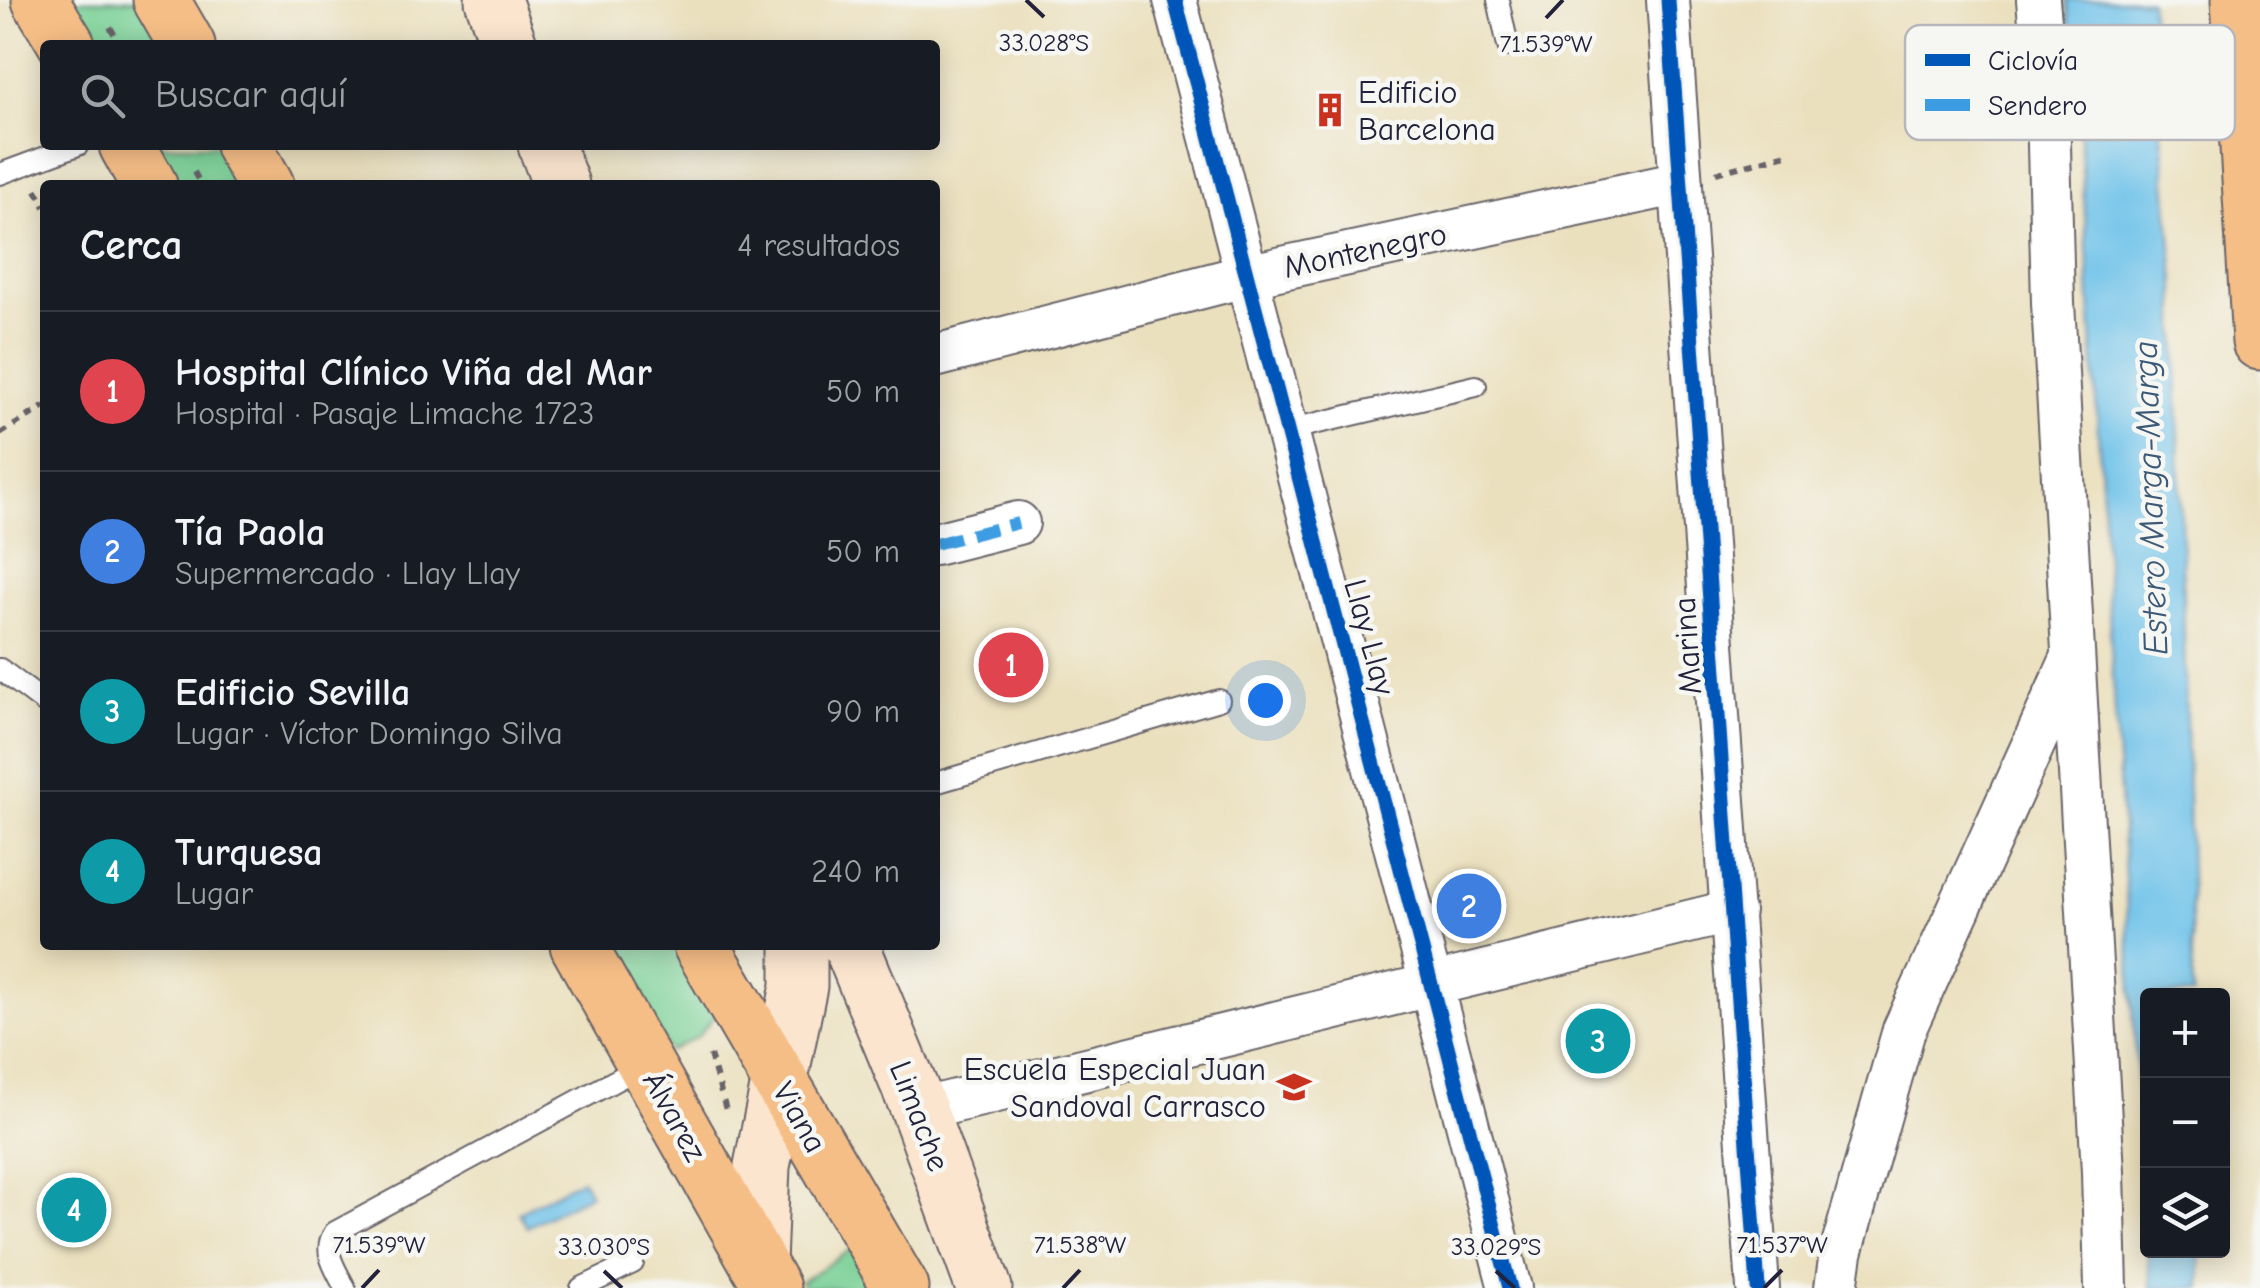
<!DOCTYPE html>
<html lang="es">
<head>
<meta charset="utf-8">
<style>
  body { margin:0; font-family:"Comic Neue",sans-serif; background:#20242c; color:#f1f3f6 }
  .controls { position:absolute; right:30px; bottom:30px; display:grid; overflow:hidden; border-radius:10px; box-shadow:0 5px 25px #0003 }
  .controls button { width:90px; height:90px; display:grid; place-items:center; padding:0; border:0; border-bottom:2px solid #363941; background:#171b24; color:#f1f3f6; font:50px sans-serif }
  .you { position:absolute; left:1265px; top:700px; width:35px; height:35px; margin:-25px; border:8px solid #fff; border-radius:50%; background:#1a73e8; box-shadow:0 0 0 15px #1a73e833 }
  .badge { display:grid; place-items:center; width:65px; height:65px; border-radius:50%; background:#c8321e; color:#fff; font-size:32px; font-weight:700 }
  .pin { position:absolute; translate:-50% -50%; border:5px solid #fff; box-shadow:0 2px 10px #0006 }
  .list { margin:0; padding:0; list-style:none }
  h2 { display:flex; justify-content:space-between; align-items:center; height:130px; margin:0; padding:0 40px; font-size:42px }
  h2 small { font-size:32px; font-weight:400; color:#9ea1a6 }
  .list li { display:grid; grid-template-columns:65px 1fr auto; gap:30px; align-items:center; box-sizing:border-box; height:160px; padding:0 40px; border-top:2px solid #363941 }
  .list b { display:block; font-size:38px; white-space:nowrap }
  .list p { margin:0; font-size:32px; white-space:nowrap; color:#9ea1a6 }
  .list em { font-size:32px; font-style:normal; color:#9ea1a6 }
  .icon { flex:none; width:55px; height:55px; fill:none; stroke:currentColor; stroke-width:2; stroke-linecap:round; stroke-linejoin:round }
  .map { position:relative; flex:none; width:2260px; height:1288px; overflow:hidden }
  .search { position:absolute; background:#171b24; box-shadow:0 5px 25px #0003; left:40px; top:40px; width:900px; height:110px; display:flex; align-items:center; gap:25px; box-sizing:border-box; padding:0 35px; border-radius:10px; color:#9ea1a6; font-size:38px }
  .panel { position:absolute; background:#171b24; box-shadow:0 5px 25px #0003; left:40px; top:180px; width:900px; height:770px; border-radius:10px }
  .map>svg:first-child { display:block }
  .green { fill:#79d095; stroke:#4e7968; stroke-width:2.5 }
  .water { fill:#6cc1e9; stroke:#477292; stroke-width:2.5 }
  .lines { fill:none; stroke-linecap:round; stroke-linejoin:round }
  .service-casing { stroke:#686469; stroke-width:24 }
  .minor-casing { stroke:#686469; stroke-width:46 }
  .secondary-casing { stroke:#686469; stroke-width:59 }
  .primary-casing { stroke:#686469; stroke-width:59 }
  .path { stroke:#686469; stroke-width:6; stroke-dasharray:8 8; stroke-linecap:butt }
  .service { stroke:#fff; stroke-width:20 }
  .minor { stroke:#fff; stroke-width:42 }
  .secondary { stroke:#fbe5cf; stroke-width:55 }
  .primary { stroke:#f6be87; stroke-width:55 }
  .quiet { stroke:#3c9ce2; stroke-width:12; stroke-dasharray:25 12; stroke-linecap:butt }
  .cycleway-casing { stroke:#f6f6f2; stroke-width:21 }
  .cycleway { stroke:#0057b8; stroke-width:15 }
  .ticks { fill:none; stroke:#22223b; stroke-width:4 }
  .labels { text-anchor:middle; stroke-width:9; stroke-linejoin:round; paint-order:stroke }
  .poi-label { font-size:32px; fill:#22223b; stroke:#f6f6f2; text-anchor:start }
  .street-label { font-size:32px; fill:#22223b; stroke:#f6f6f2 }
  .water-label { font-size:35px; font-style:italic; fill:#3c5a78; stroke:#f6f6f2 }
  .key { fill:#f6f6f2; stroke:#b6b6bb; stroke-width:2.5 }
  .key-label { font-size:28px; fill:#22223b }
  .ticks-label { font-size:25px; text-anchor:middle; fill:#22223b; stroke:#f6f6f2; stroke-width:9; stroke-linejoin:round; paint-order:stroke }
</style>
</head>
<body>
<div class="map">
<svg width="2260" height="1288" viewBox="0 0 2260 1288">
  <rect width="100%" height="100%" fill="#f6f6f2"/>
  <filter id="ink" filterUnits="userSpaceOnUse"><feTurbulence type="fractalNoise" baseFrequency=".01" numOctaves="2"/><feDisplacementMap in="SourceGraphic" scale="20" xChannelSelector="R" yChannelSelector="G"/><feConvolveMatrix kernelMatrix="1 2 1 2 8 2 1 2 1" color-interpolation-filters="sRGB"/></filter>
  <filter id="wash" filterUnits="userSpaceOnUse"><feTurbulence type="fractalNoise" baseFrequency=".0048" numOctaves="4" result="noise"/><feDisplacementMap in="SourceGraphic" scale="40" xChannelSelector="R" yChannelSelector="G"/><feGaussianBlur stdDeviation="2.25" result="paint"/><feColorMatrix in="noise" values="0 0 0 0 0 0 0 0 0 0 0 0 0 0 0 0 0 1.4 0 .05"/><feComposite in="paint" operator="in"/></filter>
  <g filter="url(#wash)">
    <rect width="100%" height="100%" fill="#ebe0be"/>
    <path class="green" d="M67,0h77l26,45h-77z
      M151,145h77l23,40h-77z
      M608,945h72l38,67 -21,25 -28,14z
      M856,1246l23,42h-75l-3,-6z"/>
    <path class="water" d="M2067,0h83l25,280 18,715 -45,1 -1,245 -67,-1106z
      M582,1179l8,15 -63,33 -8,-15z
      M2148,1251h52l1,37h-50z"/>
  </g>
  <g filter="url(#ink)">
    <g class="lines">
      <g class="service-casing">
        <path id="service" d="M1498,0l10,46
          M0,174l78,-29
          M1288,430l188,-44
          M0,669l45,34
          M935,783l284,-83
          M345,1288c-9,-19 -24,-37 -10,-56l309,-167
          M581,1288l52,-25"/>
      </g>
      <g class="minor-casing">
        <path id="minor" d="M1175,0l335,1288
          M1668,0l90,1288
          M2038,0l10,106 5,197 50,869 3,116
          M935,356l310,-80 436,-93
          M935,544l83,-21
          M919,1110l814,-199
          M1836,1288l5,-35 63,-223 168,-371"/>
      </g>
      <g class="secondary-casing">
        <path id="secondary" d="M493,0l16,45
          M546,145l15,40
          M851,945l68,165 65,178
          M758,1263l4,-97 37,-180v-41"/>
      </g>
      <g class="primary-casing">
        <path id="primary" d="M40,0l27,45
          M161,0l26,45
          M2239,0l21,342
          M127,145l22,40
          M243,145l23,40
          M578,945l194,343
          M701,945l200,343"/>
      </g>
      <path class="path" d="M110,27l11,18
        M194,172l7,13
        M1716,173l71,-19
        M36,190l9,17
        M0,434l45,-28
        M710,1055l16,55"/>
      <use href="#service" class="service"/>
      <use href="#minor" class="minor"/>
      <use href="#secondary" class="secondary"/>
      <use href="#primary" class="primary"/>
      <path class="quiet" d="M935,544l83,-21"/>
      <g class="cycleway-casing">
        <path id="cycleway" d="M1175,0l335,1288
          M1668,0l90,1288"/>
      </g>
      <use href="#cycleway" class="cycleway"/>
    </g>
  </g>
  <path class="ticks" d="M1026,0l18,17M1546,18l17,-18M604,1271l18,17M1496,1271l19,17M362,1288l17,-18M1063,1288l17,-18M1764,1288l18,-18"/>
  <defs>
    <g id="building-bare" transform="scale(2.7)"><path d="M-4-6H4V6H1V3H-1V6H-4ZM-2.5-4.3h1.7v1.8h-1.7ZM.8-4.3h1.7v1.8H.8ZM-2.5-1h1.7V.8h-1.7ZM.8-1h1.7V.8H.8Z" fill="#c8321e" stroke="#f6f6f2" stroke-width="2.5" paint-order="stroke"/></g>
    <g id="school-bare" transform="scale(2.7)"><path d="M0-5L7-2L0 1L-7-2ZM-4 1L0 2.5L4 1V4Q0 6-4 4Z" fill="#c8321e" stroke="#f6f6f2" stroke-width="2.5" paint-order="stroke"/></g>
  </defs>
  <g fill-rule="evenodd">
    <use href="#building-bare" x="1330" y="110"/>
    <use href="#school-bare" x="1294" y="1087"/>
  </g>
  <g class="labels">
    <g class="poi-label">
      <text x="1358" y="103">Edificio<tspan x="1358" dy="37">Barcelona</tspan></text>
      <text x="1266" y="1080" text-anchor="end">Escuela Especial Juan<tspan x="1266" dy="37">Sandoval Carrasco</tspan></text>
    </g>
    <g class="street-label">
      <text transform="translate(1365 250) rotate(-12)" y="11">Montenegro</text>
      <text transform="translate(1370 637) rotate(75)" y="11">Llay Llay</text>
      <text transform="translate(1687 646) rotate(-94)" y="11">Marina</text>
      <text transform="translate(675 1116) rotate(61)" y="11">Álvarez</text>
      <text transform="translate(920 1116) rotate(69)" y="11">Limache</text>
      <text transform="translate(800 1117) rotate(60)" y="11">Viana</text>
    </g>
    <g class="water-label">
      <text transform="translate(2150 498) rotate(-92)" y="12">Estero Marga-Marga</text>
    </g>
  </g>
  <rect x="1905" y="25" width="330" height="115" rx="15" class="key"/>
  <rect x="1925" y="54" width="45" height="12" fill="#0057b8"/>
  <rect x="1925" y="99" width="45" height="12" fill="#3c9ce2"/>
  <g class="key-label">
    <text x="1988" y="70">Ciclovía</text>
    <text x="1988" y="115">Sendero</text>
  </g>
  <g class="ticks-label">
    <text x="1044" y="51">33.028°S</text>
    <text x="1546" y="52">71.539°W</text>
    <text x="379" y="1253">71.539°W</text>
    <text x="1080" y="1253">71.538°W</text>
    <text x="1782" y="1253">71.537°W</text>
    <text x="604" y="1255">33.030°S</text>
    <text x="1496" y="1255">33.029°S</text>
  </g>
</svg>
<div class="controls">
<button>+</button>
<button>−</button>
<button><svg class="icon" aria-label="layers" viewBox="0 0 24 24"><path d="M12 4l9 5-9 5-9-5zM3 14l9 5 9-5"/></svg></button>
</div>
<div class="you"></div>
<div class="pin badge" style="left:1011px;top:665px;background:#e0444e">1</div>
<div class="pin badge" style="left:1469px;top:906px;background:#3f7fe0">2</div>
<div class="pin badge" style="left:1598px;top:1041px;background:#0f9aa8">3</div>
<div class="pin badge" style="left:74px;top:1210px;background:#0f9aa8">4</div>
<div class="search"><svg class="icon" aria-label="search" viewBox="0 0 24 24"><circle cx="10" cy="10" r="6"/><path d="M15 15l6 6"/></svg>Buscar aquí</div>
<section class="panel">
<h2>Cerca<small>4 resultados</small></h2>
<ul class="list">
<li><span class="badge" style="background:#e0444e">1</span><div><b>Hospital Clínico Viña del Mar</b><p>Hospital · Pasaje Limache 1723</p></div><em>50 m</em></li>
<li><span class="badge" style="background:#3f7fe0">2</span><div><b>Tía Paola</b><p>Supermercado · Llay Llay</p></div><em>50 m</em></li>
<li><span class="badge" style="background:#0f9aa8">3</span><div><b>Edificio Sevilla</b><p>Lugar · Víctor Domingo Silva</p></div><em>90 m</em></li>
<li><span class="badge" style="background:#0f9aa8">4</span><div><b>Turquesa</b><p>Lugar</p></div><em>240 m</em></li>
</ul>
</section>
</div>
</body>
</html>
